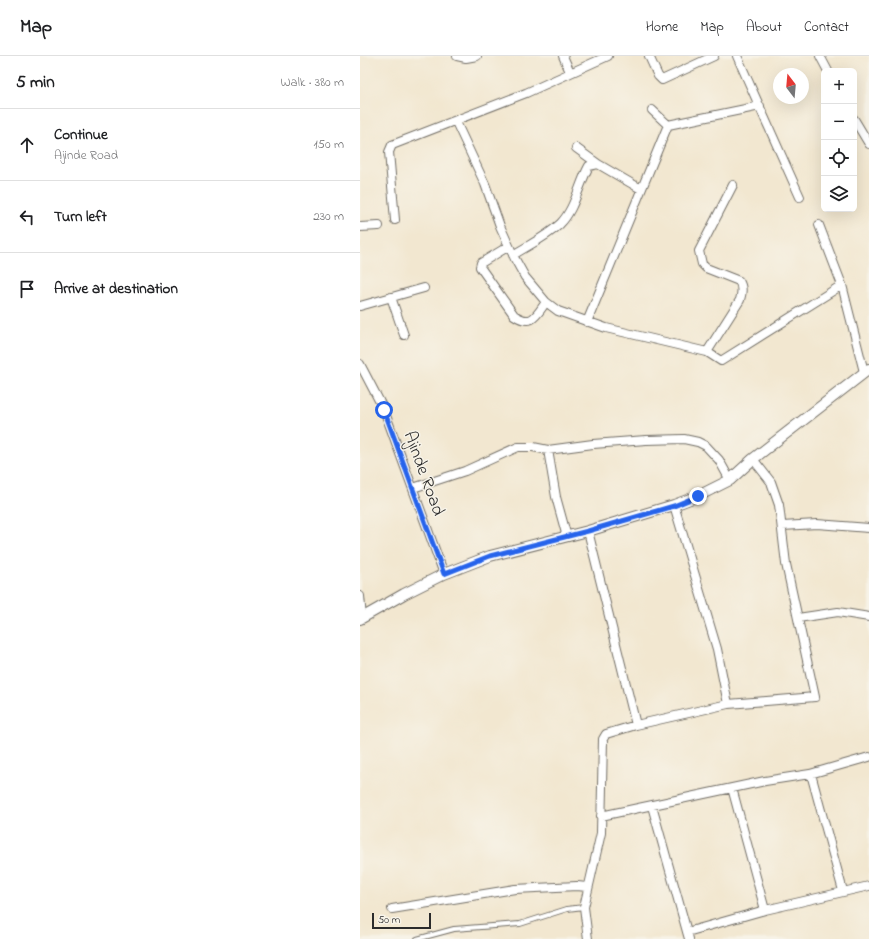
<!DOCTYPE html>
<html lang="en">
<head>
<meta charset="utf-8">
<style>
  body { margin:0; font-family:"Indie Flower",sans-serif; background:#f6f6f6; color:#202124 }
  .controls { position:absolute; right:12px; top:12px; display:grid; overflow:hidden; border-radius:6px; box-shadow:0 4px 16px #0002 }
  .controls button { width:36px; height:36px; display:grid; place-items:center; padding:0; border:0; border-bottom:1px solid #e0e0e0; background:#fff; color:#202124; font:20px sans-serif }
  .compass { position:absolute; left:413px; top:12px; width:36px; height:36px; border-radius:50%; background:#fff; box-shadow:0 4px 16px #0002; rotate:344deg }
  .scale { position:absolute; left:12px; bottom:10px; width:59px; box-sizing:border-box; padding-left:4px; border:2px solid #2b2b2b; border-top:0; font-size:11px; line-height:14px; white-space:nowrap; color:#2b2b2b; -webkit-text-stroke:3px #f7f3e8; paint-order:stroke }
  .stop { position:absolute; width:12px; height:12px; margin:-9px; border:3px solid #2563eb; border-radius:50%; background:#fff }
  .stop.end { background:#2563eb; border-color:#fff; box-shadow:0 1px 4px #0008 }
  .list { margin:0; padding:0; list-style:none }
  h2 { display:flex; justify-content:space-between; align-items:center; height:52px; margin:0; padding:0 16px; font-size:17px }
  h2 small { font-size:13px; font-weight:400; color:#757577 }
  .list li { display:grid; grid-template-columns:26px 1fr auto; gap:12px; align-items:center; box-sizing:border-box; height:72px; padding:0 16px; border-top:1px solid #e0e0e0 }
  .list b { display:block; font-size:15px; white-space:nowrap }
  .list p { margin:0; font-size:13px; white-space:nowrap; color:#757577 }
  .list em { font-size:13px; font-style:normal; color:#757577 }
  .icon { flex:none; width:22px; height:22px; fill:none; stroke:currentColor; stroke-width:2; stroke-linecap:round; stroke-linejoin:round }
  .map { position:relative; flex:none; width:509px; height:883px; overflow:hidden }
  header { display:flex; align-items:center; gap:24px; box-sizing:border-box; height:56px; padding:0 20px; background:#fff; border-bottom:1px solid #e0e0e0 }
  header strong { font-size:19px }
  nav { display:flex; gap:22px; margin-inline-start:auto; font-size:14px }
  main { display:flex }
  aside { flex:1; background:#fff }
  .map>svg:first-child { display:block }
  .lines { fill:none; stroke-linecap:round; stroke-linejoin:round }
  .service-casing { stroke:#716d65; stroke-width:6 }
  .minor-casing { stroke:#716d65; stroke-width:10 }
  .tertiary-casing { stroke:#716d65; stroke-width:12 }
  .service { stroke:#fff; stroke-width:4 }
  .minor { stroke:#fff; stroke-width:8 }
  .tertiary { stroke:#fff; stroke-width:10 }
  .route { stroke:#2563eb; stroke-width:5 }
  .labels { text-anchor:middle; stroke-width:3; stroke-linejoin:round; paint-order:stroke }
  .street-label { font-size:18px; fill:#2b2b2b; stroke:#f7f3e8 }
</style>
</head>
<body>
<header>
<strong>Map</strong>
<nav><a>Home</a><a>Map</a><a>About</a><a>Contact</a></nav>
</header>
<main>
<aside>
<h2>5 min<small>Walk · 380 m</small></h2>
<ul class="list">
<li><svg class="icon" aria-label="ahead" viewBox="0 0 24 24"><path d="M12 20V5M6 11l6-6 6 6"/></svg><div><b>Continue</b><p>Ajinde Road</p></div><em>150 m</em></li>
<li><svg class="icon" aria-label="left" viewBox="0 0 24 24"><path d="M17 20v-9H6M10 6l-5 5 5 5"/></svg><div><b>Turn left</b></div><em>230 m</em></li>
<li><svg class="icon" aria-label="arrive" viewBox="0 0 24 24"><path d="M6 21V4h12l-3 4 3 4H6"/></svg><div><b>Arrive at destination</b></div></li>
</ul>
</aside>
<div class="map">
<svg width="509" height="883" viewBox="0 0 509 883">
  <rect width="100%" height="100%" fill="#f7f3e8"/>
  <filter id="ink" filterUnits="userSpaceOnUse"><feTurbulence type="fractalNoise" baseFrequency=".025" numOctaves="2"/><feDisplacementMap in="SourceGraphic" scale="8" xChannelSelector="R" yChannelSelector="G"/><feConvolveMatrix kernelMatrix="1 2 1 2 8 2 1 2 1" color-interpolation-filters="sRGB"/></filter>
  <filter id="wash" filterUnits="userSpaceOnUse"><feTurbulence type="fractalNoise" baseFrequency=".012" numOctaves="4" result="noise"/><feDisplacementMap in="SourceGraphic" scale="16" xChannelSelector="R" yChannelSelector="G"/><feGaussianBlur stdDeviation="0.9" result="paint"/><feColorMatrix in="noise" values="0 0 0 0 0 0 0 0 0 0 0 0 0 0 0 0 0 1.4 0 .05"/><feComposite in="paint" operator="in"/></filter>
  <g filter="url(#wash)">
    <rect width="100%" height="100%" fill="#f2e7d0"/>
  </g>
  <g filter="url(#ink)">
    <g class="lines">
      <g class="service-casing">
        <path id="service" d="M57,883l37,-10 66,-5 47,-15 17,-2"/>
      </g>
      <g class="minor-casing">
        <path id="minor" d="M97,0l9,2 11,-2
          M203,0l7,16
          M289,0l9,20 4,4 52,-24
          M377,0l63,141
          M460,0l8,15
          M292,54l16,15
          M494,63l15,25
          M96,66l29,62 15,42 15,33 10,18 21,25 12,9 48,17 101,24 14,9 121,-76
          M308,69l92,-19
          M216,92l22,16
          M35,164l-6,-68 3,-7 134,-52 82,-37
          M459,169l23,60 22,87
          M0,171l19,-1
          M149,190l-28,17 -1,4 34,48c18,12 22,1 32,-13
          M153,199c16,-10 33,-18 47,-31 15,-15 19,-40 29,-58l9,-2 43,25
          M31,241l13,38
          M0,250l64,-18
          M227,266l81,-197
          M347,296l33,-52c2,-7 3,-13 -1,-19l-33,-13 -4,-4 -3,-13 34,-66
          M0,308l24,46 60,164
          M188,394l8,47 11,40
          M53,432l52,-17 53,-24h15l15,3 45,-6 53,-4 38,-1 14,3 8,4 13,14 11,20
          M314,449l43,144 11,55
          M422,470l35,-2 52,4
          M228,475l48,194
          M0,540l2,22
          M438,562l40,-6 31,5
          M451,718l32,117
          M372,732l33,122
          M292,750l37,133
          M241,760l164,-35 45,-7 59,-17
          M32,853l123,-20 62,-3 10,1
          M327,876l78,-22 104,-24
          M228,883l-4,-32 17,-74 2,-94 3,-5 30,-9 92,-21 87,-7 -29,-133 -7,-59 -8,-23 -18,-23"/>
      </g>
      <g class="tertiary-casing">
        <path id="tertiary" d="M0,563l44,-25 40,-20 46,-18 98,-25 86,-26 24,-9 32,-16 23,-21 116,-90"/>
      </g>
      <use href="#service" class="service"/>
      <use href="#minor" class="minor"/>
      <use href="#tertiary" class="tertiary"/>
    </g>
  </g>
  <g class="lines" filter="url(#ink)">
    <path class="route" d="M24,354l60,164 46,-18 98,-25 86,-25 24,-10"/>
  </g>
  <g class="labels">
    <g class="street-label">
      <text transform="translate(65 417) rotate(70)" y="6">Ajinde Road</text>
    </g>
  </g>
</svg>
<div class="controls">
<button>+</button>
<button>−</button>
<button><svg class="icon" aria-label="locate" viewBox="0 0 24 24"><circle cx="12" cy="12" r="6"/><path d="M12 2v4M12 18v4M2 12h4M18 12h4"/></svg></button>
<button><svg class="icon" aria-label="layers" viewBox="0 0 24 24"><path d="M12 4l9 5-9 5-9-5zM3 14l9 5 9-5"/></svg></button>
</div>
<svg class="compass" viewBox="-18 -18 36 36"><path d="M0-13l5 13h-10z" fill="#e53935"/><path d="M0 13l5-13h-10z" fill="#757577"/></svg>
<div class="scale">50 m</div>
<div class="stop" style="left:24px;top:354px"></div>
<div class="stop end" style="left:338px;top:440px"></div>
</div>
</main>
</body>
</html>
